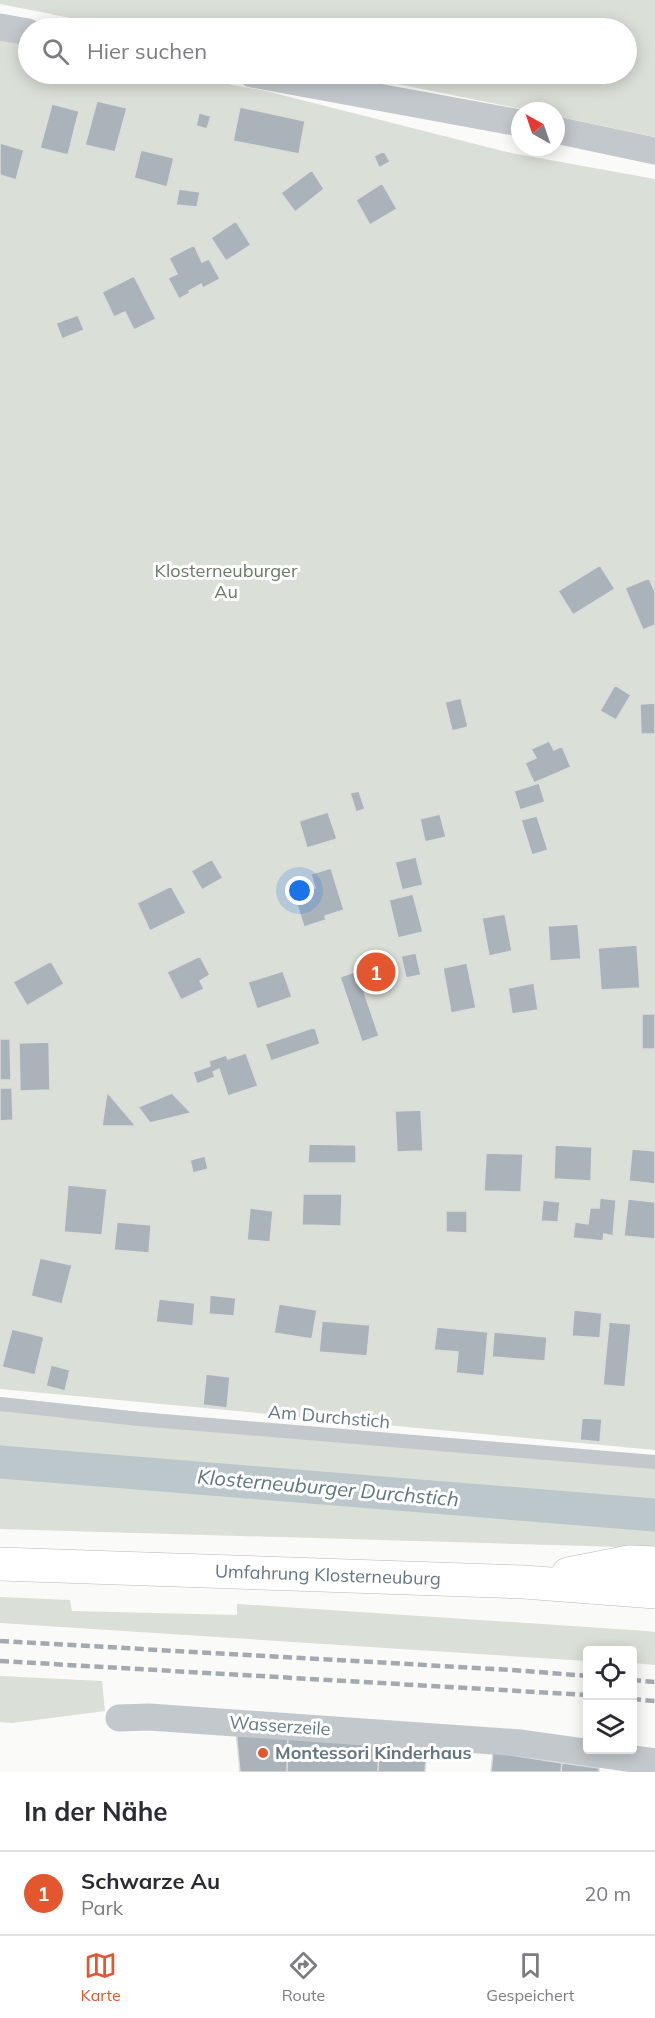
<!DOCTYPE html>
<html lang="de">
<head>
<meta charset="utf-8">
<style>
  body { margin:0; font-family:Mulish,sans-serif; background:#f7f7f7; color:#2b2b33 }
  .controls { position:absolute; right:18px; bottom:18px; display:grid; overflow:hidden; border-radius:6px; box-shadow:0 3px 15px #0003 }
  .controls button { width:54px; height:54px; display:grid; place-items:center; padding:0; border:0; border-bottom:2px solid #e1e1e2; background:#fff; color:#2b2b33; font:30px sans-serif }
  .compass { position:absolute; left:511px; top:102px; width:54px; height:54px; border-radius:50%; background:#fff; box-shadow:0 3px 15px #0003; rotate:320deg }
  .you { position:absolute; left:300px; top:891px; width:21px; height:21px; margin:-15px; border:4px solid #fff; border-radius:50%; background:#1a73e8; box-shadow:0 0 0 9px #1a73e833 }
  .badge { display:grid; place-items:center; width:39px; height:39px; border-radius:50%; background:#e4572e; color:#fff; font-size:20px; font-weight:700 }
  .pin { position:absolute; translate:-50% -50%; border:3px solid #fff; box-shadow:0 2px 6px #0006 }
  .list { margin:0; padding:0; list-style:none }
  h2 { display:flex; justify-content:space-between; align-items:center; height:78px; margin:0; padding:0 24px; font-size:26px }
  h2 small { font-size:20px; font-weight:400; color:#7c7c81 }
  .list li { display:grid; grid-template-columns:39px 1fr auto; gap:18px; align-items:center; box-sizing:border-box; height:84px; padding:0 24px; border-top:2px solid #e1e1e2 }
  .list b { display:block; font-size:22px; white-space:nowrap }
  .list p { margin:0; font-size:20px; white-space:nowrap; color:#7c7c81 }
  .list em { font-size:20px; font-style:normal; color:#7c7c81 }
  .icon { flex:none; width:33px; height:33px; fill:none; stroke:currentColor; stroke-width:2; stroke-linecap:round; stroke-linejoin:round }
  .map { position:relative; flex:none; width:655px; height:1772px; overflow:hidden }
  .search { position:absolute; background:#fff; box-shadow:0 3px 15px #0003; left:18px; right:18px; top:18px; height:66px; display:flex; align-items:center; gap:15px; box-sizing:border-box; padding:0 21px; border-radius:33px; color:#7c7c81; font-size:22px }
  .sheet { height:162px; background:#fff }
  nav { display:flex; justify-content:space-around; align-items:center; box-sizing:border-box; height:84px; border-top:2px solid #e1e1e2; background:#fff; font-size:16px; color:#7c7c81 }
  nav a { display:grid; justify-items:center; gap:3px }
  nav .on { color:#e4572e }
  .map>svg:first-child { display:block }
  .green { fill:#dadfd7 }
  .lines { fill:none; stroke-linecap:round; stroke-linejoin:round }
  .canal { stroke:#bbc7cb; stroke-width:33 }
  .building { fill:#aab3b9; stroke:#dcdcda; stroke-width:1.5 }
  .primary-casing { stroke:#b5babe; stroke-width:34 }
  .lane { stroke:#c3c8cc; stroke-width:14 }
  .street { stroke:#c3c8cc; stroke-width:27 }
  .primary { stroke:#fff; stroke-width:33 }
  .rail { stroke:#a2aab0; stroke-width:4.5; stroke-dasharray:9 4.5; stroke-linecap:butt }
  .poi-dot { fill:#e4572e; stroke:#fff; stroke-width:2 }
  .labels { text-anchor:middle; stroke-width:6; stroke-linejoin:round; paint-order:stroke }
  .park-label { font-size:18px; fill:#687a64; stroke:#fff }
  .street-label { font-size:18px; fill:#657683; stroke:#fff }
  .poi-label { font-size:18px; font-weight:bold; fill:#657683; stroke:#fff; text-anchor:start }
  .water-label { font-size:20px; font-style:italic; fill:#60757c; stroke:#fff }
</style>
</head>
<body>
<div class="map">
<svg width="655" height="1772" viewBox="0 0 655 1772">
  <rect width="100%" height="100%" fill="#fafaf8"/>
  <path class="green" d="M0,0h655v137l-99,-21v-5h-25l-183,-37h278v-46h-504l-122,-24z
    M0,40l28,6v28h146l92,17 245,62 144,26v1271l-655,-61z
    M0,1397l655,70v81l-655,-19z
    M0,1597l70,3 2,11 165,4v-11l410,27 8,1v33l-22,-2 -1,-13h-44l-1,11 -587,-38z
    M0,1676l102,5 3,30 -93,12 -12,-1z"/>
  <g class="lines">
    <path class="canal" d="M0,1462l655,53"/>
  </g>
  <path class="building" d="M97,101l30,7 -12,44 -30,-7z
    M52,104l27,7 -11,44 -28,-7z
    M240,107l65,14 -6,33 -66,-13z
    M199,113l12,3 -4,13 -11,-3z
    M0,143l24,7 -8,30 -16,-5z
    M141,150l33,8 -7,29 -33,-9z
    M384,151l6,11 -11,6 -5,-12z
    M312,170l12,19 -29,23 -14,-19z
    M382,183l15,26 -27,16 -14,-25z
    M179,189l21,3 -3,15 -21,-2z
    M236,221l15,24 -25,16 -15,-23z
    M194,245l8,17 7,-3 11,20 -17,9 -2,-4 -12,7 1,2 -11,6 -11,-21 9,-4 -8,-16z
    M134,276l22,43 -22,11 -9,-18 -11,5 -12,-25z
    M78,315l6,15 -22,9 -6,-16z
    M600,565l15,24 -42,26 -15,-24z
    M649,578l6,14v33l-12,5 -18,-42z
    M615,685l16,10 -15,25 -16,-9z
    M461,698l7,29 -16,4 -7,-29z
    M655,703v31h-14l-1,-30z
    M549,741l5,9 8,-4 9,21 -37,16 -9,-20 11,-5 -5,-9z
    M539,783l6,19 -25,8 -6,-19z
    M359,791l6,18 -9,3 -6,-19z
    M328,812l9,27 -30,9 -8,-27z
    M440,814l6,23 -21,5 -5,-23z
    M537,816l11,34 -16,5 -11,-35z
    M416,857l7,28 -21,5 -7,-28z
    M212,859l11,19 -21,12 -11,-19z
    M331,868l13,42 -19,6 1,4 -22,7 -10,-32 21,-7 -4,-14z
    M171,886l15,27 -36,18 -13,-28z
    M413,894l10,38 -25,6 -9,-38z
    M505,914l7,37 -23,5 -7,-38z
    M578,924l3,35 -31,2 -2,-35z
    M637,945l3,43 -39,2 -3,-42z
    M416,953l5,22 -15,3 -5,-22z
    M200,956l10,19 -10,6 4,8 -23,11 -14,-28z
    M51,961l13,23 -37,22 -14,-24z
    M467,963l9,45 -25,5 -8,-45z
    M283,971l9,26 -35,12 -9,-27z
    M357,971l22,65 -17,6 -22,-65z
    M534,983l4,27 -26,4 -4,-26z
    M642,1014h13v35h-13z
    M315,1027l5,17 -49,17 -6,-17z
    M0,1039h10l1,41h-11z
    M49,1042l1,48 -30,1 -1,-48z
    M246,1053l12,33 -30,10 -9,-27 -6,3 2,5 -18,7 -4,-12 17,-6 -1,-5 17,-6 2,4z
    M0,1088h12l1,32 -13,1z
    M107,1092l29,34h-34z
    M172,1093l19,20 -41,10 -12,-16z
    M421,1110l2,41 -26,1 -2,-41z
    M309,1144l47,1v18h-48z
    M555,1145l37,2 -1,34 -37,-2z
    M632,1149l23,2v33l-26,-3z
    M486,1153l37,1 -2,38 -37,-1z
    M205,1156l3,13 -15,4 -3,-13z
    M68,1185l39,4 -5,46 -38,-3z
    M303,1194h39l-1,32 -39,-1z
    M600,1198l16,2 -3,36 -9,-2 -1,7 -30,-3 2,-16 13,2 2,-16h9z
    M628,1199l27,3v37l-31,-3z
    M543,1200l17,2 -2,20 -17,-1z
    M250,1208l23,3 -3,31 -23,-2z
    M446,1211h21v22l-21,-1z
    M117,1222l34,3 -2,28 -35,-3z
    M40,1258l32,7 -10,39 -31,-8z
    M210,1295l26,3 -2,18 -25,-2z
    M159,1299l36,4 -2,23 -37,-4z
    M279,1304l38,6 -5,29 -38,-6z
    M574,1310l28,3 -2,25 -28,-2z
    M322,1321l48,4 -3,31 -48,-4z
    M609,1322l22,2 -6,63 -22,-2z
    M437,1327l51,5 -4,44 -28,-3 2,-21 -24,-2z
    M12,1329l32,8 -9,38 -33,-8z
    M494,1332l53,5 -2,24 -53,-4z
    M51,1365l19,5 -5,21 -19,-5z
    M206,1374l24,3 -3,31 -24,-3z
    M582,1418l20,1 -2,23 -20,-2z
    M236,1730l52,3 -1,39h-47z
    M288,1733l91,8 -1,31h-91z
    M379,1741l48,6 -2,25h-47z
    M493,1752l69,11 -1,9h-70z
    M562,1763l37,5v4h-38z"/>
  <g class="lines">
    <g class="primary-casing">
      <g id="primary">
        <path id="s1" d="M0,1564l524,18 131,10"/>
        <path d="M568,1574l61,-12 26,1"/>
      </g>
    </g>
    <path class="lane" d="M0,1404l139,15 516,43"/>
    <path class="street" d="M0,27l28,5
      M252,74l268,49
      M556,130l99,21
      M119,1718l30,-1 372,26 134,19"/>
    <use href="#primary" class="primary"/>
    <path class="rail" d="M0,1641l513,29 75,6
      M0,1661l588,34
      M632,1680l23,2
      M632,1699l23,2"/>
  </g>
  <circle class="poi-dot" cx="263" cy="1753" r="6"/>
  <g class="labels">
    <g class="park-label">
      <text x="226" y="577">Klosterneuburger<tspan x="226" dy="21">Au</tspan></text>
    </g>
    <g class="street-label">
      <text transform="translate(329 1417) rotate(5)" y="6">Am Durchstich</text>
      <text dy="6" stroke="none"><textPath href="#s1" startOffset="328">Umfahrung Klosterneuburg</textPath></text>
      <text transform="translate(280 1726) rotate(4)" y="6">Wasserzeile</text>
    </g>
    <g class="poi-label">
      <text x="275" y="1759">Montessori Kinderhaus</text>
    </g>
    <g class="water-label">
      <text transform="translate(328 1488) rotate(5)" y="7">Klosterneuburger Durchstich</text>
    </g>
  </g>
</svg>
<div class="controls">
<button><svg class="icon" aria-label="locate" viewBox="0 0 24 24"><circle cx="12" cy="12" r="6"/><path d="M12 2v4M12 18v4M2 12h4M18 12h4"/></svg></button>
<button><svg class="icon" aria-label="layers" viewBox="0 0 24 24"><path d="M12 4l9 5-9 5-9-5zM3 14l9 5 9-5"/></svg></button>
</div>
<svg class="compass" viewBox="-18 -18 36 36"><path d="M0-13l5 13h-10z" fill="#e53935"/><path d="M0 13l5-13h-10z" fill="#7c7c81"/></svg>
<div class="you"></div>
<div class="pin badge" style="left:376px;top:972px">1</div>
<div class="search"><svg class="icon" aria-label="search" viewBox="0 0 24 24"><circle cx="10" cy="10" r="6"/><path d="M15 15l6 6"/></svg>Hier suchen</div>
</div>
<section class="sheet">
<h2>In der Nähe<small></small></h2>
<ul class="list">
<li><span class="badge">1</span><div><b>Schwarze Au</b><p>Park</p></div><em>20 m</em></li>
</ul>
</section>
<nav>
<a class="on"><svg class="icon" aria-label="map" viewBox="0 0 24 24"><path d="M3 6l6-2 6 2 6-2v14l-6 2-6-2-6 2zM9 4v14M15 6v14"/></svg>Karte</a>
<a><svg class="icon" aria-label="directions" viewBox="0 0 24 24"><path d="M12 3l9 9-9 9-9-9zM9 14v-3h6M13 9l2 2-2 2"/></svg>Route</a>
<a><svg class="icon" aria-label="saved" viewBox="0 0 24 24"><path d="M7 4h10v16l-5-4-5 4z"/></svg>Gespeichert</a>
</nav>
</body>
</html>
